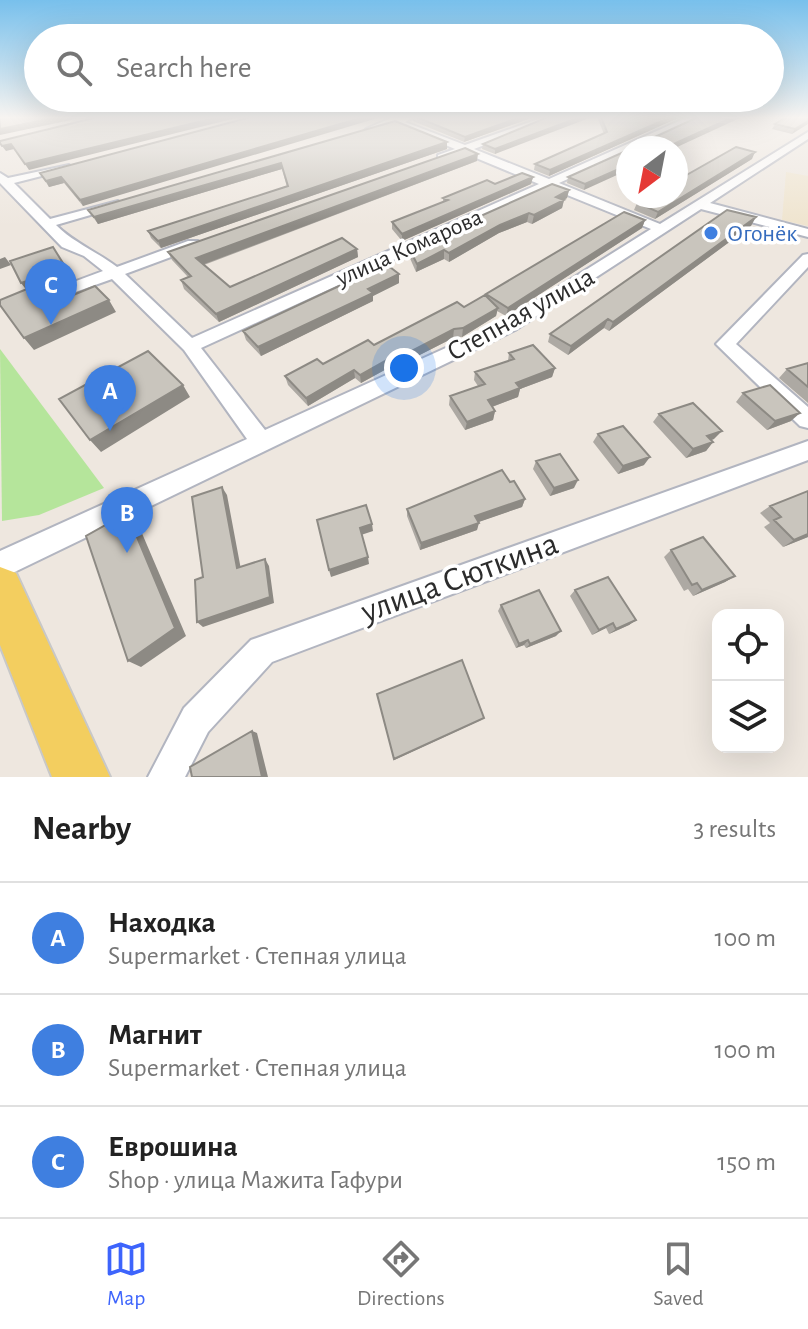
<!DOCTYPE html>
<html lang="en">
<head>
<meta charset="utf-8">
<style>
  body { margin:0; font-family:"Alegreya Sans",sans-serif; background:#f6f6f6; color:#222 }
  .controls { position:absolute; right:24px; bottom:24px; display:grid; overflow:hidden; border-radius:16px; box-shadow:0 8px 32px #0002 }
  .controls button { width:72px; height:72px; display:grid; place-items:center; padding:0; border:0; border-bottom:2px solid #e0e0e0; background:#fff; color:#222; font:40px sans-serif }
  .compass { position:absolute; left:616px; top:136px; width:72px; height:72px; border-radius:50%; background:#fff; box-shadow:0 8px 32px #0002; rotate:212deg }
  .you { position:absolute; left:404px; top:368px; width:28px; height:28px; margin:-20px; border:6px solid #fff; border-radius:50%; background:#1a73e8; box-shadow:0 0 0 12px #1a73e833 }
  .badge { display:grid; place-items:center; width:52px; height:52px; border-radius:50%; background:#3d64fc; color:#fff; font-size:26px; font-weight:700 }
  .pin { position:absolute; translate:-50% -66px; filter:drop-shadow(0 2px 4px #0008) }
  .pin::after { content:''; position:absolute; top:42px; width:28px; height:24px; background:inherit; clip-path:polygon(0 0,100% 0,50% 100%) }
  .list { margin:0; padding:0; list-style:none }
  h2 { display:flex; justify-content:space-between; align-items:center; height:104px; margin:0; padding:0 32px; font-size:34px }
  h2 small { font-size:26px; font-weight:400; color:#767676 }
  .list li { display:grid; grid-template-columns:52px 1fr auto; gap:24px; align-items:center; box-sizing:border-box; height:112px; padding:0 32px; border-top:2px solid #e0e0e0 }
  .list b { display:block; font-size:30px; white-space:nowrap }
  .list p { margin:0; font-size:26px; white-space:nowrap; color:#767676 }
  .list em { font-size:26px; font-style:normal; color:#767676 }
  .icon { flex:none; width:44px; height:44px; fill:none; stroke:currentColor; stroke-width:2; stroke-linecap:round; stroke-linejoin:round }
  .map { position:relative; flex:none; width:808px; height:777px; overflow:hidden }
  .search { position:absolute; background:#fff; box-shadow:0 8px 32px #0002; left:24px; right:24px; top:24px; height:88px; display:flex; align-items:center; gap:20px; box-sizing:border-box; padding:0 28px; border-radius:44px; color:#767676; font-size:30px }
  .sheet { height:440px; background:#fff }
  nav { display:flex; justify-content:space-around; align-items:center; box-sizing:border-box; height:112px; border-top:2px solid #e0e0e0; background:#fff; font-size:22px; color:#767676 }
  nav a { display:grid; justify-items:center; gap:4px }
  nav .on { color:#3d64fc }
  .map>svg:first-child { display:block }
  .education { fill:#efe4ce }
  .green { fill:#b5e59b }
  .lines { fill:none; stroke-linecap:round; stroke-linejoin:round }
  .street-casing { stroke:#b2b5c0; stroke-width:4 }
  .primary-casing { stroke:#c8c8c8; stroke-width:4 }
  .street { fill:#fff; fill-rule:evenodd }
  .primary { fill:#f3ce5f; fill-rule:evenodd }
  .wall { fill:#ada9a3 }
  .shaded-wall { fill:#8d8a84 }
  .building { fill:#c9c5bd; stroke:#8d8a84; stroke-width:2 }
  .shop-dot { fill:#3f7fe0; stroke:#fff; stroke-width:3 }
  .labels { text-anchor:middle; stroke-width:7; stroke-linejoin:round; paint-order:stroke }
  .far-shop-label { font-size:24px; fill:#366cbe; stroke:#fff; text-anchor:start }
  .far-street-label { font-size:24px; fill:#2c2c2c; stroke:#fff }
  .street-label { font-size:28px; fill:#2c2c2c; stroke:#fff }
  .near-street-label { font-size:34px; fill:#2c2c2c; stroke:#fff }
</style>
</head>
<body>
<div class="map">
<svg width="808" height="777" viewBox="0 0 808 777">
  <rect width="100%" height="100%" fill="#eee7df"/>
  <path class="education" d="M786,172l22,4v50l-26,-6z"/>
  <path class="green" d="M0,349l104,139 -65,27 -37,6z"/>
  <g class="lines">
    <g class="street-casing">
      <path id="street" d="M414,117l-9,5 60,23 79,-28h14l-84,32 75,30 139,-62h12l-64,31h-8v4l-69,31 101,41 148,-92v7l-98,64 98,26v8l-107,-28 -186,121 -515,249v-28l247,-112 -63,-89 -72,-71 -48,17h-12v-6l51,-19 -19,-15 -22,-9 -62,-64v-10l8,5 61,-13v4l-55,14 36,36 68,-18v6l-62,18c18,18 40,26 61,42l71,-26h10v6l-73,27 67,64 347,-154 -75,-31 -26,6v-4l17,-6 -59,-25 -25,8 -5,-3 27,-12zM550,188l101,41 -148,93 -238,108 -64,-82z
        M808,254v13l-72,77 72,63v21l-8,-2 -84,-82 87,-89z
        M808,441v19l-536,202 -64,70 -23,45h-37l36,-69 67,-68z"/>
    </g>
    <g class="primary-casing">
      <path id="primary" d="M0,567l16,6 94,204h-58l-52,-132z"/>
    </g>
    <use href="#street" class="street"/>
    <use href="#primary" class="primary"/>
  </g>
  <path class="wall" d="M251,117l-168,89 -19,-23 -15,4 -9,-14z
    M413,117h121l-70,25 -51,-21z
    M548,117l-53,37 -13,-5 1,-5z
    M597,117h83l-131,59 -15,-6 1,-6 69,-30z
    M785,117h23l-16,17 -20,-5 3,-5 10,-6z
    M395,121l52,28 -286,99 -10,-10 -3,-7 139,-44 -5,-18 -184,55 -10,-14z
    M628,150l-44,40 -17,-7 1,-6z
    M752,159l-97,60 -21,-9 3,-7z
    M477,161l-273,104 26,22 127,-38 1,8 -139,65 -35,-33 -3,-9 7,-3 -16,-17 -4,-8z
    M533,177l-2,7 -129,57 -10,-12v-7l51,-20v-4l52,-14z
    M569,190l-2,8 -3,2 -2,8 -30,16 -5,-2 -28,11 -50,29 -5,-3 -28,13 -7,-16v-8z
    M645,220l-3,8 -136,88 -9,-5 -1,5 -34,21 -9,1 -49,25 -3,-2 -40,22 -6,-5 -47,28 -20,-21 -3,-9 38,-12 51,-19 90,-38 22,-13z
    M751,226l-142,105 -5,-3 -36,27 -20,-13 2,-8z
    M399,274v9l-26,13v5l-112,55 -15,-16 -3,-9z
    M509,353l46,15 -3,9 -32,12 -2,8 -26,10 3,4 -2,9 -28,10 -16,-25 1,-9 28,-10 -4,-6 1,-8 33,-11z
    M808,363v40l-29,-25 8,-9z
    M743,393l48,28 -24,9 -31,-28z
    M659,414l55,25 -3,1 2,2 -7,9 -20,7 -33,-36z
    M598,434l46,31 -26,9 -25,-32z
    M536,461l38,27 -24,8 -17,-27z
    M510,482l15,17 -3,8 -44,15 -1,8 -57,20 -13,-34v-7z
    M808,491v46l-25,10 -19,-20 6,-4 -10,-10 10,-7z
    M671,550l64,26 -10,6 -32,14 -5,-7 -4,2 -20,-34z
    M575,590l61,30 -7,5 -20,9 -3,-6 -14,7 -22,-39z
    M501,605l55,31 -30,12 -2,-3 -8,3 -18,-37z"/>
  <path class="shaded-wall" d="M58,117h27l-85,18v-6z
    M219,117h21l-211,53 -4,-6z
    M364,117h17l-298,89 -3,-6z
    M521,117h13l-70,25 1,-5z
    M580,117h12l-97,37v-5z
    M671,117h9l-131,59 1,-6z
    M733,117h9l-67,31h-10z
    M808,121v3l-16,10 3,-5z
    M447,142v7l-286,99 -3,-7z
    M11,144l3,5 -8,2 -4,-5z
    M755,152l-3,7 -97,60 3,-7z
    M478,154l-1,7 -278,105 -3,-8z
    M281,163l1,6 -184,55 -4,-7z
    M628,165v5l-44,20 1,-6z
    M61,177l3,6 -15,4 -3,-6z
    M533,177l-2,7 -129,57v-7z
    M569,190l-2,8 -13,7 2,-8z
    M564,200l-2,8 -30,16 2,-9z
    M529,213l-2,9 -28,11 -50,29v-9l51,-28z
    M756,217l-5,9 -142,105 4,-9z
    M645,220l-3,8 -136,88 2,-8z
    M357,249l1,8 -139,65 -3,-8z
    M444,250v9l-28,13 1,-8z
    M5,257l6,8 -11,4v-10z
    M66,268l5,9 -43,15 -7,-9z
    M399,274v9l-26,13v5l-112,55 -3,-9z
    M109,300l7,12 -82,38 -10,-12z
    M498,308l-2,8 -34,21 1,-9z
    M608,319l-4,9 -36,27 3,-9z
    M454,329l-1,9 -49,25v-8z
    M401,352v9l-40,22 -1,-8z
    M555,368l-3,9 -32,12 -2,8 -32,12 2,-9 28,-17z
    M354,370l1,8 -47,28 -2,-8z
    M183,385l7,12 -89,55 -11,-12z
    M495,411l-2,9 -28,10 2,-8z
    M800,413l-9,8 -24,9 8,-9z
    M722,431l-8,8 -14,5 7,-8z
    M713,442l-7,9 -20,7 7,-9z
    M650,457l-6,8 -26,9 5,-8z
    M578,480l-4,8 -24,8 4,-8z
    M222,487l5,8 15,80 -5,-7z
    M525,499l-3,8 -49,17 2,-8z
    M127,513l11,11 48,112 -45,31 -13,-6z
    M479,523l-2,7 -57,20 1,-7z
    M372,524l1,7 -12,4 -1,-7z
    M808,534v3l-25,10 11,-7z
    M368,557l1,7 -38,13 -2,-7z
    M265,559l4,7 5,37 -71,24 -6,-5z
    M735,576l-10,6 -32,14 9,-6z
    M636,620l-7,5 -20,9 7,-5z
    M613,623l-7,5 -14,7 7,-5z
    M561,631l-5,5 -30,12 4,-4z
    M528,640l-4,5 -8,3 3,-4z
    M484,718l-3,2 -87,40v-1z
    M252,731l5,2 11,44h-6z"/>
  <path class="building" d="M0,117h58l-58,12z
    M98,117h121l-194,47 -14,-20 -9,2 -2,-3v-2z
    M251,117h113l-284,83 -19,-23 -15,4 -6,-8z
    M416,117h105l-56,20z
    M548,117h32l-85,32 -12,-5z
    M601,117h70l-121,53 -15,-6 72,-32z
    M698,117h35l-68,31h-34z
    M787,117h21v4l-13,8 -20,-5z
    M395,121l52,21 -289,99 -10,-10 140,-45 -7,-23 -187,54 -6,-7z
    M736,147l19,5 -97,60 -21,-9 13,-7h26v-15z
    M465,148l13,6 -282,104 34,29 112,-49 15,11 -141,65 -35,-34 10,-4 -23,-24z
    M628,150v15l-43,19 -17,-7z
    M522,173l11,4 -131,57 -10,-12 56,-22 -5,-2 44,-18 8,4z
    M552,184l17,6 -13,7 8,3 -30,15 -5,-2 -29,12 -51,28 -5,-3 -27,14 -8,-16z
    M727,210l29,7 -143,105 -5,-3 -37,27 -21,-12z
    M624,212l21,8 -137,88 -22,-14z
    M53,247l13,21 -45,15 -11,-22z
    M386,264l13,10 -31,15 5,4 -115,54 -15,-16z
    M95,286l14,14 -85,38 -24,-33v-5l27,-11 17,18z
    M485,295l13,13 -35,20 -9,1 -50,26 -3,-3 -41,23 -6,-5 -48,28 -21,-22 32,-17 6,5 45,-24 6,5 83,-43 7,5z
    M533,345l22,23 -39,15 4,5 -32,12 7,11 -28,11 -17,-26 35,-12 -10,-12 39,-13 -5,-6z
    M148,351l35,34 -93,55 -31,-41z
    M808,363v24l-21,-18z
    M770,385l30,28 -25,8 -32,-28z
    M693,403l29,28 -15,5 6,6 -20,7 -34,-35z
    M623,426l27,31 -27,9 -25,-32z
    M560,454l18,26 -24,8 -18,-27z
    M502,470l8,12 4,-1 11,18 -50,17 4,7 -58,20 -14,-34z
    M222,487l15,81 28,-9 5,38 -73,25 -2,-42 8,-3 -11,-80z
    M808,491v43l-14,6 -20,-20 7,-3 -11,-11z
    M366,505l6,19 -12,4 8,29 -39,13 -12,-50z
    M127,513l48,115 -47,33 -42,-125z
    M703,537l32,39 -33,14 -5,-7 -5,2 -21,-35z
    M608,577l28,43 -20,9 -3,-6 -14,7 -24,-40z
    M539,590l22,41 -31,13 -2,-4 -9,4 -18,-39z
    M462,660l22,58 -90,41 -17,-65z
    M252,731l10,46h-70l-2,-10z"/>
  <linearGradient id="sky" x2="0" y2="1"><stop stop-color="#78c0ec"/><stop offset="0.52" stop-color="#f7f4f1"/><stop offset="1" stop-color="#f7f4f1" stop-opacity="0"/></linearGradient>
  <rect width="808" height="226" fill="url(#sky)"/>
  <circle class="shop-dot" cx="711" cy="233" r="8"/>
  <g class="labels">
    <g class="far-shop-label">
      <text x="727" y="241">Огонёк</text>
    </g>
    <g class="far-street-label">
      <text transform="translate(409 247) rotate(-24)" y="8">улица Комарова</text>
    </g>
    <g class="street-label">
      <text transform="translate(520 313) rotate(-29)" y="10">Степная улица</text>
    </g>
    <g class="near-street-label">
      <text transform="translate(459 576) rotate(-20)" y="12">улица Сюткина</text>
    </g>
  </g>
</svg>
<div class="controls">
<button><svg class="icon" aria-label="locate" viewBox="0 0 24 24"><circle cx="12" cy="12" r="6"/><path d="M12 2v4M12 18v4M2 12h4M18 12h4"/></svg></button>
<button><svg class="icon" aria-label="layers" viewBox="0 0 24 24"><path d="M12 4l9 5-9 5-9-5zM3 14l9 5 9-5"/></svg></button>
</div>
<svg class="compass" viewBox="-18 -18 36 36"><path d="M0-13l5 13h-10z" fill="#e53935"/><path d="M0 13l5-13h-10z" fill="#767676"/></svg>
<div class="you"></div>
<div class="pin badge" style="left:110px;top:431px;background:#3f7fe0">A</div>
<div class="pin badge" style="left:127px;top:553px;background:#3f7fe0">B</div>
<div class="pin badge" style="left:51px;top:325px;background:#3f7fe0">C</div>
<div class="search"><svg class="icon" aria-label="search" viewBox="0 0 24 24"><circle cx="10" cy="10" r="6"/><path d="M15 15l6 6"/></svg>Search here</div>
</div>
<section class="sheet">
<h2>Nearby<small>3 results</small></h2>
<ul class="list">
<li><span class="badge" style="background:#3f7fe0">A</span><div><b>Находка</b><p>Supermarket · Степная улица</p></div><em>100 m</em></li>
<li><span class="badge" style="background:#3f7fe0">B</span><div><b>Магнит</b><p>Supermarket · Степная улица</p></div><em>100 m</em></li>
<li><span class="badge" style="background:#3f7fe0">C</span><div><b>Еврошина</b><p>Shop · улица Мажита Гафури</p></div><em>150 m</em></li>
</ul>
</section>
<nav>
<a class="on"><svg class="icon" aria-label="map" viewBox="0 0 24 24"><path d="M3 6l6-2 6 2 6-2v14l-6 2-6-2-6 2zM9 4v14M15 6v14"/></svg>Map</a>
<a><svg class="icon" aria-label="directions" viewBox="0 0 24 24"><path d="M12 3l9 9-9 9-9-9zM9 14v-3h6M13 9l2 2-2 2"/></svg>Directions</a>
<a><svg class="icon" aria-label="saved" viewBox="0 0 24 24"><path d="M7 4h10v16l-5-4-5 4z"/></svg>Saved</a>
</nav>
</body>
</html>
